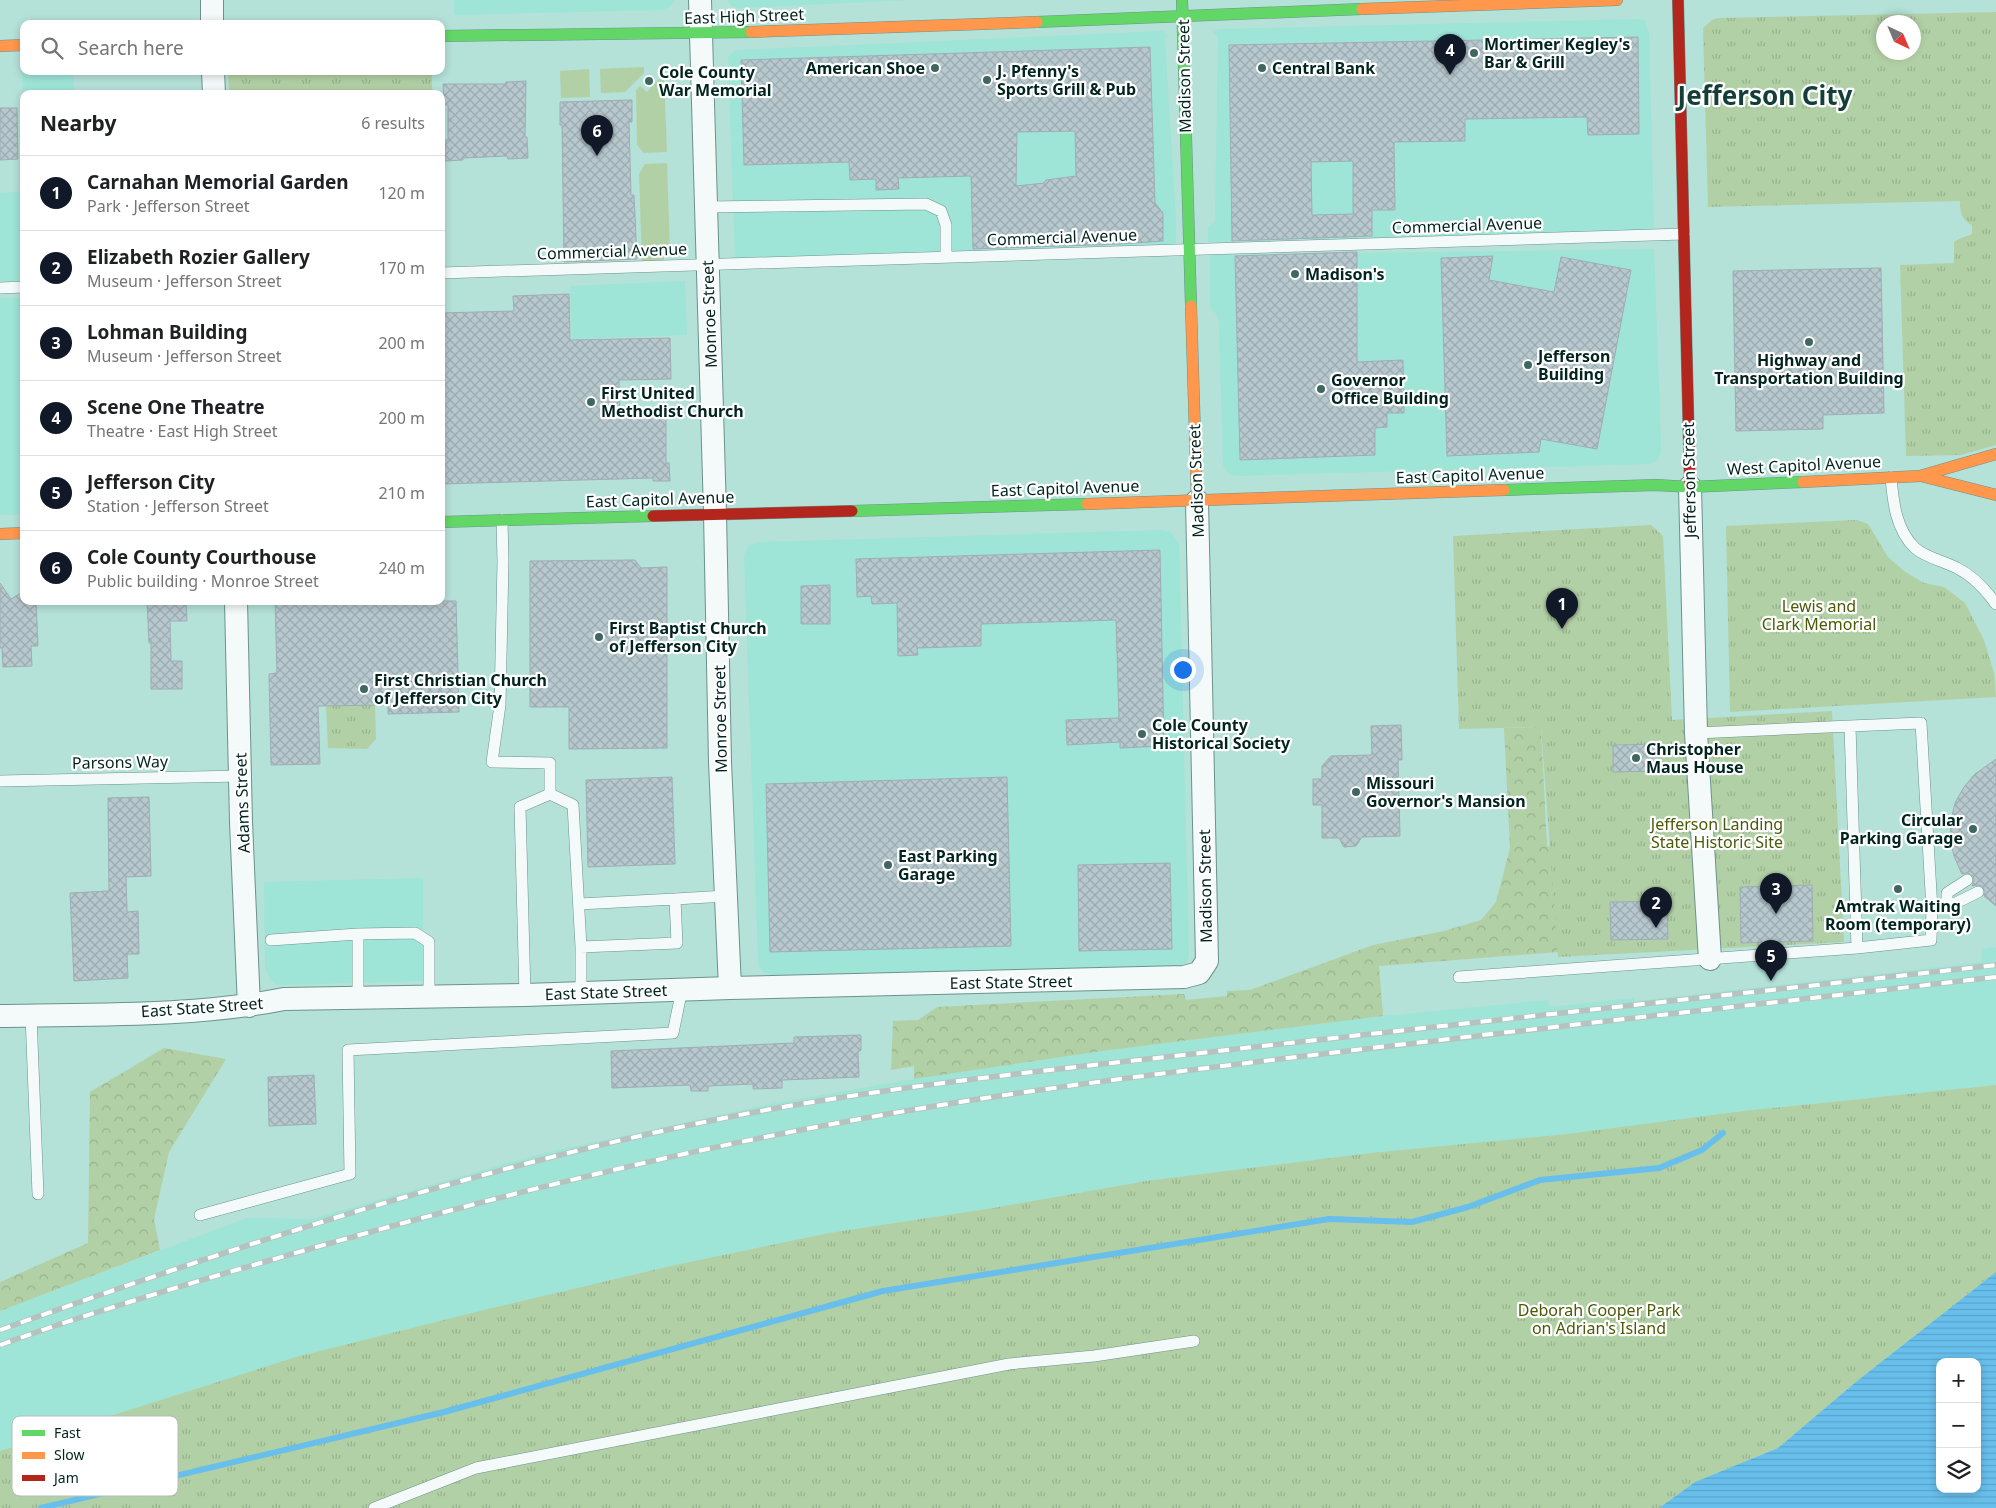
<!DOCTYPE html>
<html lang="en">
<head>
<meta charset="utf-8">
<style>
  body { margin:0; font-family:"Noto Sans",sans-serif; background:#f2f2f2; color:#202124 }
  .controls { position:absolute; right:15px; bottom:15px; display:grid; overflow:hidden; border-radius:10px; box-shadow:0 2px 8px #0003 }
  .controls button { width:45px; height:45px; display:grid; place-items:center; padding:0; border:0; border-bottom:1px solid #e0e0e0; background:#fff; color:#202124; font:25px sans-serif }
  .compass { position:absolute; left:1876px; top:15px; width:45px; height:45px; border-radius:50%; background:#fff; box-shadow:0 2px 8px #0003; rotate:136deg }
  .you { position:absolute; left:1182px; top:669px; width:18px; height:18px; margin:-12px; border:4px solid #fff; border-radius:50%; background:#1a73e8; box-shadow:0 0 0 8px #1a73e833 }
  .badge { display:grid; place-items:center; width:32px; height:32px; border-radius:50%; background:#111827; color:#fff; font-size:16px; font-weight:700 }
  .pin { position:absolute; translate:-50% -41px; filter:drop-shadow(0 1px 2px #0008) }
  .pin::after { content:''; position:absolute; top:26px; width:18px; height:15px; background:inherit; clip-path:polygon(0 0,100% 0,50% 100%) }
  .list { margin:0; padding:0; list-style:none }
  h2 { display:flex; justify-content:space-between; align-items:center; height:65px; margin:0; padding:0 20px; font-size:21px }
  h2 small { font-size:16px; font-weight:400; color:#757577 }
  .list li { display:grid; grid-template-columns:32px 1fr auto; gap:15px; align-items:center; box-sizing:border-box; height:75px; padding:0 20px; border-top:1px solid #e0e0e0 }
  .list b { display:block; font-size:19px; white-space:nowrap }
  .list p { margin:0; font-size:16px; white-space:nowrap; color:#757577 }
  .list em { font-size:16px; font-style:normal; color:#757577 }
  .icon { flex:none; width:28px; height:28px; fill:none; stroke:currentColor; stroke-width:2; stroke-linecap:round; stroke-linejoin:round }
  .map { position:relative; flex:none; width:1996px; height:1508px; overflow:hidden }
  .search { position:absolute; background:#fff; box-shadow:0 2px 8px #0003; left:20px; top:20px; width:425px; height:55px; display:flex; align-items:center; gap:12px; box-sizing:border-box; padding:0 18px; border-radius:10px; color:#757577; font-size:19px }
  .panel { position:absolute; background:#fff; box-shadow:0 2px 8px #0003; left:20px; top:90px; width:425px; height:515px; border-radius:10px }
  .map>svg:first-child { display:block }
  .built { fill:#9ee5d7 }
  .green { fill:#b2d0a5 }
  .forest { fill:url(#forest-crowns) }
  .park { fill:url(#park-tufts); fill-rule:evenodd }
  .water { fill:url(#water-rules); fill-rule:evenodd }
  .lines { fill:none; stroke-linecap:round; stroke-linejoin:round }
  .stream { stroke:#68bfec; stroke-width:6 }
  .building { fill:url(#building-cross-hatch); stroke:#9daeb4; fill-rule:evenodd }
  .lane-casing { stroke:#6c928c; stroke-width:12 }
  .street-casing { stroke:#6c928c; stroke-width:24 }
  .fast-casing { stroke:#6c928c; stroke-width:12 }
  .slow-casing { stroke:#6c928c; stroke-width:12 }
  .jam-casing { stroke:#6c928c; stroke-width:12 }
  .lane { stroke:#f4faf9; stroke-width:11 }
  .street { stroke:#f4faf9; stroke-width:22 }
  .fast { stroke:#63d668; stroke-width:11 }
  .slow { stroke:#ff974d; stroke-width:11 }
  .jam { stroke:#b3261e; stroke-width:11 }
  .rail-casing { stroke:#b6c2bf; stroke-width:5.5 }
  .rail { stroke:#fff; stroke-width:4; stroke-dasharray:11; stroke-linecap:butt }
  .poi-dot { fill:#406660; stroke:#fff; stroke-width:2 }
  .labels { text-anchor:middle; stroke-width:4.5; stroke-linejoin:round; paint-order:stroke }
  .street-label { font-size:16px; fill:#01241f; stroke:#fff }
  .poi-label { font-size:16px; font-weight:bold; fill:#01241f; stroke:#fff; text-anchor:start }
  .park-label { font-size:16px; fill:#4a5a08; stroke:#fff }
  .town-label { font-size:26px; font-weight:bold; fill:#143f38; stroke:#fff }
  .key { fill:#fff; stroke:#b3bdbc; stroke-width:1 }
  .key-label { font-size:14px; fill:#01241f }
</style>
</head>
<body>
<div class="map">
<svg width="1996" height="1508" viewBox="0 0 1996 1508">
  <defs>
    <pattern id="forest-crowns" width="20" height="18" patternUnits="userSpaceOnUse" patternTransform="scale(1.25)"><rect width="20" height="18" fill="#b2d0a5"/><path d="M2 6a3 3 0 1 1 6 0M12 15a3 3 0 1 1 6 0" fill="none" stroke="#97b28e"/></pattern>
    <pattern id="park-tufts" width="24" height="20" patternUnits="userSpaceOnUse" patternTransform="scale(1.25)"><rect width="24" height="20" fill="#b2d0a5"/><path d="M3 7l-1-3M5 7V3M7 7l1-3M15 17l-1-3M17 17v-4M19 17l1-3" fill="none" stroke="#97b28e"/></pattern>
    <pattern id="water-rules" width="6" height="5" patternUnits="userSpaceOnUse" patternTransform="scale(1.25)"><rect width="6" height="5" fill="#68bfec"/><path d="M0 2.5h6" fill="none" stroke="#58a4ca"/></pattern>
    <pattern id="building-cross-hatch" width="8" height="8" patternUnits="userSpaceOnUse" patternTransform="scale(1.25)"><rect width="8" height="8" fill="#b7c8ce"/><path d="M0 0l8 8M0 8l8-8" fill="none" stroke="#9cacb0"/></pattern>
  </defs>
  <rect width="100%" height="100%" fill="#b4e1d8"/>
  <path class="built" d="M454,0h220l-4,7 -8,3 -208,5z
    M727,0h185l-172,8 -8,-2z
    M1637,19l7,1 5,12 5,199 -446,11v-14l7,-7 3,-184 -5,-5 6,-3z
    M1162,31l5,4 -2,5 11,179v28h-88l-353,13 -7,-202 5,-6 5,-2z
    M22,69l2,2h49l1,23h-50v23z
    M24,185v96l-24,1v-89l18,-1z
    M1654,249l7,194v9l-3,8 -9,4 -409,12 -8,-1 -6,-4 -3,-6 -4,-142 -3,-9 -6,-8v-51z
    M685,281l2,54 -115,4 -2,-53z
    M0,298h24v217h-24z
    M1161,530l10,2 8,13 10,412 -3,6 -8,3 -406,9 -8,-2 -5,-7 -1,-8 -14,-401 2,-7 4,-5 9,-3z
    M423,878v103l-145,4 -8,-6 -5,-10 -1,-87z
    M1996,947v138l-253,26 -176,23 -197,19 -224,28 -153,27 -164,25 -154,32 -191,45 -188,47 -296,94v-140l247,-93 64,1 229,-65 225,-49 149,-26 188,-28 281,-35 165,-16 2,7 84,-9 1,3 347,-39 -1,-13z"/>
  <path class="green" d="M644,67v6l-19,19 -24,1 -1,-24z
    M589,69l1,28 -29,1 -1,-27z
    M660,78h4l3,74 -23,1 -7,-8 -1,-55 4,-4 7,6z
    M667,163l3,91 -6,1v6l-22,1 -3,-88 6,-10z"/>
  <path class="forest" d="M1541,727l6,119 26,6 24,97 -218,17 4,50 -281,35 -188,28v-13l-23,4 2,-49 25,-1 19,-13 247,-13 2,6 41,-4v-5l23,-1 123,-45 71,-14 37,-11 15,-18 14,-54 -6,-120z
    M164,1048l62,11 -57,93 -15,67 6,31 -160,61v-29l88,-39 2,-151z"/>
  <path class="park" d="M1996,12v433l-35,10 -55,1 -6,-191 54,-2v-21l5,-3 13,-5v-9c-11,-5 -12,-14 -12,-24l-252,6 -5,-179 9,-8 6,-2zM1884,22h30v30h-30z
    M228,71h204v23h-203z
    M1857,520l11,4 20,33 16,14 20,12 20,4 21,16 19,37 10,33 2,24 -266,15 -4,-186z
    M1651,525l12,11 9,184 160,-9 12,231 -286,15 -17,-230 -82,2 -6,-193z
    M375,705l1,34 -9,10 -39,-1 -2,-42z
    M1996,1085v187l-139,109 -79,67 -83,34 -36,26h-1659v-57l296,-94 188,-47 191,-45 154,-32 164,-25 153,-27 224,-28 197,-19 176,-23z"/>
  <path class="water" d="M1996,1272v236h-337l36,-26 83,-34 79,-67zM1940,1362h37v127h-37z"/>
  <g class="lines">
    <path class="stream" d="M41,1508l403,-96 439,-121 446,-72 83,3 56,-15 72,-27 119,-12 43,-18 21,-17"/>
  </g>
  <path class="building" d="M1638,37l1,97 -51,1 -1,-18 -122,2v22l-71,1 1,68h-23v26l-140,5 -3,-196zM1353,161v53l-41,1 -1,-53z
    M1150,47l5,156 8,10v28l-43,3 -147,5 -2,-73 -73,2 1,11 -23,1v-11l-26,1 -1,-18 -105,3 -3,-105zM1075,131l1,45 -30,4 -2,3 -28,3 1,-54z
    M526,81l-1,56h2l1,21 -20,1 -1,-3 -44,2v2l-18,1v-21h3v-35h-4l-1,-21h62l1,-2z
    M632,100v22h-3l2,73h3l3,64 -73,3 -2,-137h-2v-23z
    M0,108h17l1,51 -18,1z
    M1357,252v110l46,-2 1,53h-17v14l-12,1v27l-135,5 -5,-204z
    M1493,256l-4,24 65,12 7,-35 70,13 -34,179 -56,-10 -2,13 -92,4 -6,-198z
    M1881,268l3,145 -61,2v14l-87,2 -3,-160z
    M569,294l1,46 100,-2 1,41 -52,1 1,38 46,-2v47h3l1,18h-17v-3l-212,6v-171l73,-2 -1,-15z
    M1160,550l4,196 -44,2v-6l-53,3 -1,-25 53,-2 -3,-98 -135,4v22l-64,2 1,7 -20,1 -1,-53 -25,1 -1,-8 -14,1 -1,-38z
    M635,560l6,8 26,-1v181l-98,1v-42h-39v-146z
    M0,583l11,16 13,-8v10h12l2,45h-7l1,20 -29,1 -1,-19h-2z
    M830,585v39h-29v-38z
    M147,601h39l1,20h-17l1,40h11v28h-31v-46h-2z
    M275,601h181l3,111 -71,2v-9l-70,1 2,58 -49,1 -2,-91 8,-1z
    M1401,725l1,35h-4l2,76 -38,1 -6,9 -12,1 -5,-9h-17v-33h-9v-26h9v-13l9,-10 41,-1 -1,-29z
    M1658,744l1,27 -46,1v-27z
    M1996,759v147l-12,-10 1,-4 -3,-6 -4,-1 -6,1 2,-6 -1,-4 -6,-3 -5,1 -1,-2 -7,-16 -4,-18 1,-18 4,-17 9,-16 11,-13z
    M672,777l3,87 -87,3 -2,-87z
    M1007,777l4,169 -241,6 -4,-168z
    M149,797l2,79 -25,1 1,35 11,-1 1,43h-12l1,24 -54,3 -4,-88 39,-2 -1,-93z
    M1170,863l2,86 -93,2 -1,-86z
    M1812,885l1,56 -72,2 -1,-56z
    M1667,901l1,38 -57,1 -1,-38z
    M861,1035v15l-3,2 1,25 -77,3v8l-29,1v-5l-45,2v5h-17l-1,-6 -78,3 -1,-37 183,-8v-6z
    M314,1075l2,49 -47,2 -1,-49z"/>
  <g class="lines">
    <g class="lane-casing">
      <path id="lane" d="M706,207l220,-3 15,7 5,14v32
        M441,273l1243,-39
        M0,288l24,-1
        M1891,477c2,25 5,53 24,71 11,10 29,13 42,20 16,8 29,22 39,36
        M502,520l1,41 -3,144 -8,57 58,1v31
        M1696,733l154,-7 7,222
        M0,781l241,-5
        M550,794l23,11 8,142 96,-4 -2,-44 -96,5
        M675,899l51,-3
        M1947,902v-9l20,-13
        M1932,909l15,-7 7,2 24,-12
        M271,940l87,-6
        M581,947v46
        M1459,977l398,-29 74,-8 1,-31 -11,-186 -71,3
        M525,995l-5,-188 30,-13
        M358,998v-64l57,-1 14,9v54
        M31,1015l7,179
        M200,1215l150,-41 -2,-124 325,-17 9,-44
        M374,1508l102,-40 533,-104 85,-8 100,-15"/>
    </g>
    <g class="street-casing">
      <path id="street" d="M212,0v24
        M700,0l15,513 5,249 10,226
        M213,71l1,23
        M1690,487l6,246 14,226
        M236,601l5,221 8,184
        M0,1016c92,-2 194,1 284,-17l241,-4 205,-7 454,-11 15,-4 8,-12 -10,-460"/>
    </g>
    <g class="fast-casing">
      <path id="fast" d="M1182,0l9,306
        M1037,22l325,-13
        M441,36l310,-4
        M1504,490l152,-5 34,2 113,-5
        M852,511l235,-7
        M441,522l212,-6"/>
    </g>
    <g class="slow-casing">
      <path id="slow" d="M1362,9l255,-9
        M751,32l286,-10
        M0,46l24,-1
        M1191,306l6,195
        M1921,476l75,19
        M1803,482l117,-6 76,-22
        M1087,504l417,-14
        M0,534l24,-1"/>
    </g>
    <g class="jam-casing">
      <path id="jam" d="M1678,0l12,487
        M653,516l199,-5"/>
    </g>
    <use href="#lane" class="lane"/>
    <use href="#street" class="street"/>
    <use href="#fast" class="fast"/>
    <use href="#slow" class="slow"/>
    <use href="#jam" class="jam"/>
    <g class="rail-casing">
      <path id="rail" d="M0,1330c250,-89 505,-172 766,-220 161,-29 325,-44 488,-63 247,-28 495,-54 742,-82
        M0,1345c103,-37 208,-67 313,-97 180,-51 362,-96 547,-129 147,-27 296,-45 445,-63 230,-28 461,-52 691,-79"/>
    </g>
    <use href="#rail" class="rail"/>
  </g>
  <g class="poi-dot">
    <circle cx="1474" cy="53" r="5"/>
    <circle cx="935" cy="68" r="5"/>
    <circle cx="1262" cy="68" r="5"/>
    <circle cx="987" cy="80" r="5"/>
    <circle cx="649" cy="81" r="5"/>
    <circle cx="1295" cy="274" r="5"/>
    <circle cx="1809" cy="342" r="5"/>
    <circle cx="1528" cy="365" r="5"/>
    <circle cx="1321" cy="389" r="5"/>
    <circle cx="591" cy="402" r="5"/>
    <circle cx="599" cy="637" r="5"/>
    <circle cx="364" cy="689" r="5"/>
    <circle cx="1142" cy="734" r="5"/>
    <circle cx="1636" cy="758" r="5"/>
    <circle cx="1356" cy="792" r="5"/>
    <circle cx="1973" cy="829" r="5"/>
    <circle cx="888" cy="865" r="5"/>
    <circle cx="1898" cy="889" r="5"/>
  </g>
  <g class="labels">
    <g class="street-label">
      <text transform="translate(744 16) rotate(-2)" y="6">East High Street</text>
      <text transform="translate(1184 76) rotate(-91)" y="6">Madison Street</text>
      <text transform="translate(1467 225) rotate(-2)" y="6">Commercial Avenue</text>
      <text transform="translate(1062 237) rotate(-2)" y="6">Commercial Avenue</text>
      <text transform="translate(612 251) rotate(-2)" y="6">Commercial Avenue</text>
      <text transform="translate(709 314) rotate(-92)" y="6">Monroe Street</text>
      <text transform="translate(1804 465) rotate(-3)" y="6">West Capitol Avenue</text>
      <text transform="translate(1470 475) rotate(-2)" y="6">East Capitol Avenue</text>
      <text transform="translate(1689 480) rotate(-91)" y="6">Jefferson Street</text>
      <text transform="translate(1196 481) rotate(-92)" y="6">Madison Street</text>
      <text transform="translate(1065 488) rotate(-2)" y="6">East Capitol Avenue</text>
      <text transform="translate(660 499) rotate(-2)" y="6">East Capitol Avenue</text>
      <text transform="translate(720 719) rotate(-91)" y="6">Monroe Street</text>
      <text transform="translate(120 762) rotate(-1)" y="6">Parsons Way</text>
      <text transform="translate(242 803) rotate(-92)" y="6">Adams Street</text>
      <text transform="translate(1205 886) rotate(-91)" y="6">Madison Street</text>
      <text transform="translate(1011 982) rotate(-1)" y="6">East State Street</text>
      <text transform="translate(606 992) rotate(-2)" y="6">East State Street</text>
      <text transform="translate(202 1007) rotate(-4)" y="6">East State Street</text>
    </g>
    <g class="poi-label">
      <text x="1484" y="50">Mortimer Kegley's<tspan x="1484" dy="18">Bar &amp; Grill</tspan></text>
      <text x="925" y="74" text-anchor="end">American Shoe</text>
      <text x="1272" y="74">Central Bank</text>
      <text x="997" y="77">J. Pfenny's<tspan x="997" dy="18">Sports Grill &amp; Pub</tspan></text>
      <text x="659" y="78">Cole County<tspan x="659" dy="18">War Memorial</tspan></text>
      <text x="1305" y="280">Madison's</text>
      <text x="1538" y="362">Jefferson<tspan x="1538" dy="18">Building</tspan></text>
      <text x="1809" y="366" text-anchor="middle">Highway and<tspan x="1809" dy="18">Transportation Building</tspan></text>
      <text x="1331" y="386">Governor<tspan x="1331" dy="18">Office Building</tspan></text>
      <text x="601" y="399">First United<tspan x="601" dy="18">Methodist Church</tspan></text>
      <text x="609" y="634">First Baptist Church<tspan x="609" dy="18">of Jefferson City</tspan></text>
      <text x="374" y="686">First Christian Church<tspan x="374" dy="18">of Jefferson City</tspan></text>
      <text x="1152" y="731">Cole County<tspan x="1152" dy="18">Historical Society</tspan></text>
      <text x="1646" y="755">Christopher<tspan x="1646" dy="18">Maus House</tspan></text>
      <text x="1366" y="789">Missouri<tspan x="1366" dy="18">Governor's Mansion</tspan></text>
      <text x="1963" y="826" text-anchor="end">Circular<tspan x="1963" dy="18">Parking Garage</tspan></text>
      <text x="898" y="862">East Parking<tspan x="898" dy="18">Garage</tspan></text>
      <text x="1898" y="912" text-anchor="middle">Amtrak Waiting<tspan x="1898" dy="18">Room (temporary)</tspan></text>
    </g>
    <g class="park-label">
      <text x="1819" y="612">Lewis and<tspan x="1819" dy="18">Clark Memorial</tspan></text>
      <text x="1717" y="830">Jefferson Landing<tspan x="1717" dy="18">State Historic Site</tspan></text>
      <text x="1599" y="1316">Deborah Cooper Park<tspan x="1599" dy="18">on Adrian's Island</tspan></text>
    </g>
    <g class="town-label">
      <text x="1765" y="105">Jefferson City</text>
    </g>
  </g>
  <rect x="12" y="1416" width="166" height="80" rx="8" class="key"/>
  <rect x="22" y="1430" width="23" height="6" fill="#63d668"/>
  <rect x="22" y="1452" width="23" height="7" fill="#ff974d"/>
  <rect x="22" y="1475" width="23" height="6" fill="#b3261e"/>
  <g class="key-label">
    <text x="54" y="1438">Fast</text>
    <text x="54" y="1460">Slow</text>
    <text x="54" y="1483">Jam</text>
  </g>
</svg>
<div class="controls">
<button>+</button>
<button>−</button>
<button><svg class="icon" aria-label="layers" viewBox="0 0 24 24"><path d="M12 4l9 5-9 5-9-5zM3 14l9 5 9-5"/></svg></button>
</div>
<svg class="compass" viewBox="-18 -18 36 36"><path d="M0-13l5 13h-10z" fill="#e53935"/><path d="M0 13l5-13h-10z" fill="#757577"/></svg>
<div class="you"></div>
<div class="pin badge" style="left:1562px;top:629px">1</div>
<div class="pin badge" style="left:1656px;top:928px">2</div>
<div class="pin badge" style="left:1776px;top:914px">3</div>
<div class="pin badge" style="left:1450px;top:75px">4</div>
<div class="pin badge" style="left:1771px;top:981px">5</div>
<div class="pin badge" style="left:597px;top:156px">6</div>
<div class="search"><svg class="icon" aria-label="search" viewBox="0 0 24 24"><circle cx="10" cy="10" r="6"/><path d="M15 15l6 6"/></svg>Search here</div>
<section class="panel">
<h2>Nearby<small>6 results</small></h2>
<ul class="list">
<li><span class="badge">1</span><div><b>Carnahan Memorial Garden</b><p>Park · Jefferson Street</p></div><em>120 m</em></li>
<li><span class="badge">2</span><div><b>Elizabeth Rozier Gallery</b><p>Museum · Jefferson Street</p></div><em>170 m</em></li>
<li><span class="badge">3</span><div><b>Lohman Building</b><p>Museum · Jefferson Street</p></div><em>200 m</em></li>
<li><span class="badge">4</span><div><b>Scene One Theatre</b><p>Theatre · East High Street</p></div><em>200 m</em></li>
<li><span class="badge">5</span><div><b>Jefferson City</b><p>Station · Jefferson Street</p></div><em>210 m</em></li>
<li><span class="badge">6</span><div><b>Cole County Courthouse</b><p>Public building · Monroe Street</p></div><em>240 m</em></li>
</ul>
</section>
</div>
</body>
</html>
